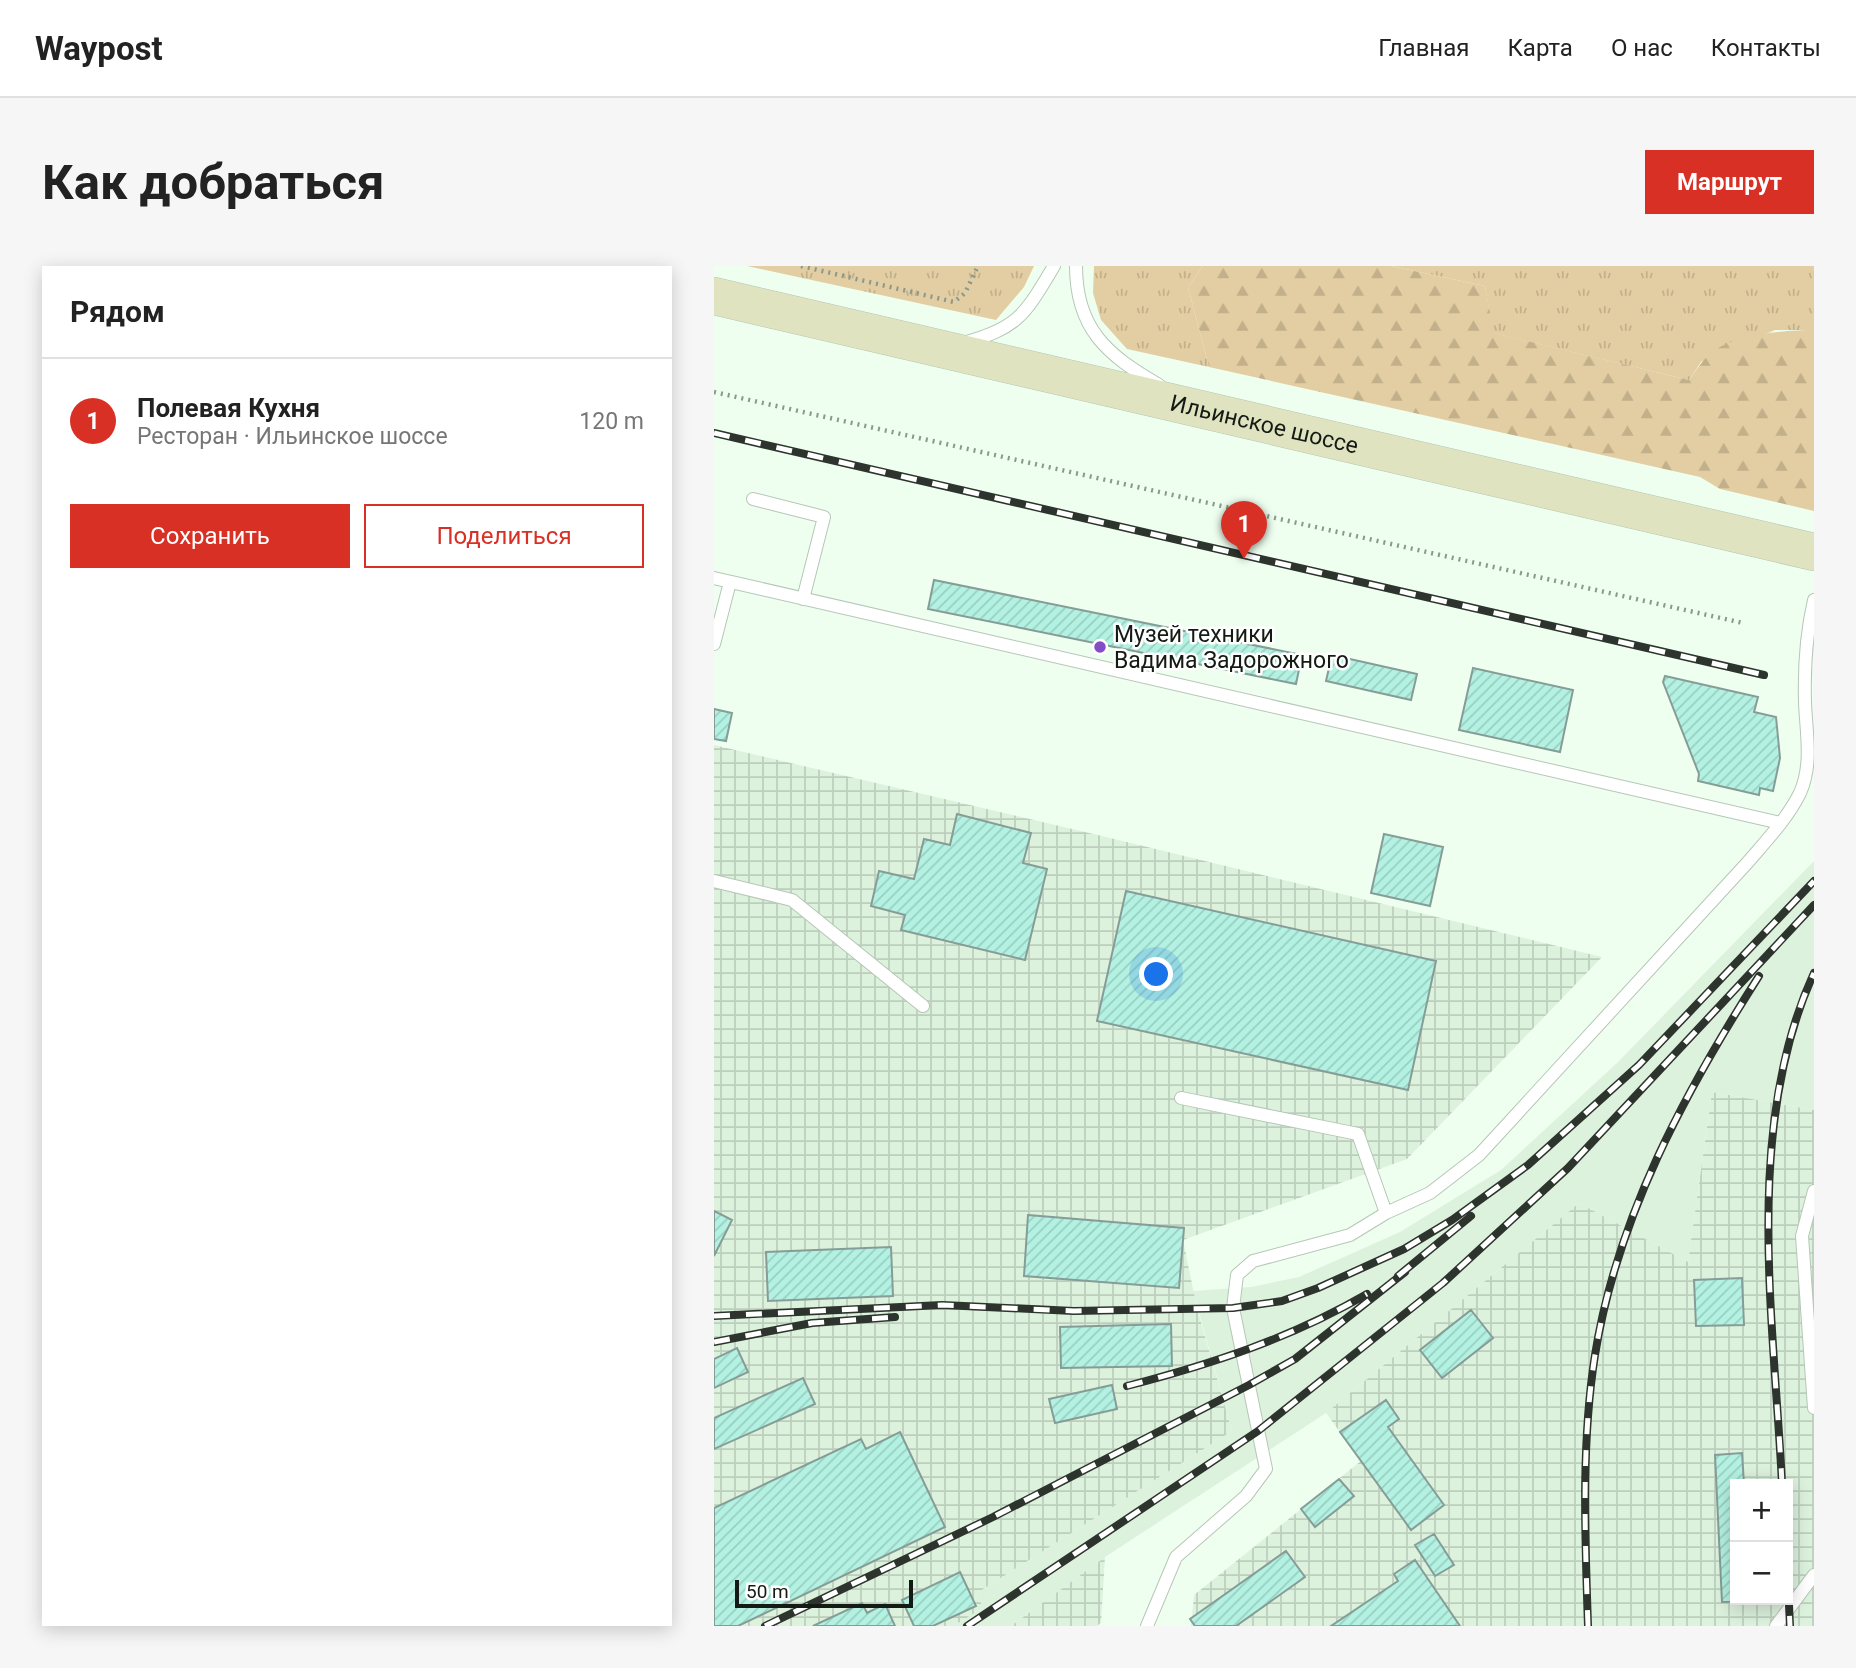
<!DOCTYPE html>
<html lang="ru">
<head>
<meta charset="utf-8">
<style>
  body { margin:0; font-family:Roboto,sans-serif; background:#f6f6f6; color:#222 }
  .controls { position:absolute; right:21px; bottom:21px; display:grid; overflow:hidden; border-radius:0px; box-shadow:0 4px 18px #0003 }
  .controls button { width:63px; height:63px; display:grid; place-items:center; padding:0; border:0; border-bottom:2px solid #e0e0e0; background:#fff; color:#222; font:35px sans-serif }
  .scale { position:absolute; left:21px; bottom:18px; width:178px; box-sizing:border-box; padding-left:7px; border:4px solid #141a14; border-top:0; font-size:19px; line-height:24px; white-space:nowrap; color:#141a14; -webkit-text-stroke:5px #fff; paint-order:stroke }
  .you { position:absolute; left:443px; top:709px; width:24px; height:24px; margin:-18px; border:5px solid #fff; border-radius:50%; background:#1a73e8; box-shadow:0 0 0 10px #1a73e833 }
  .badge { display:grid; place-items:center; width:46px; height:46px; border-radius:50%; background:#d93025; color:#fff; font-size:23px; font-weight:700 }
  .pin { position:absolute; translate:-50% -58px; filter:drop-shadow(0 2px 4px #0008) }
  .pin::after { content:''; position:absolute; top:37px; width:24px; height:21px; background:inherit; clip-path:polygon(0 0,100% 0,50% 100%) }
  .list { margin:0; padding:0; list-style:none }
  h2 { display:flex; justify-content:space-between; align-items:center; height:91px; margin:0; padding:0 28px; font-size:30px }
  h2 small { font-size:23px; font-weight:400; color:#767676 }
  .list li { display:grid; grid-template-columns:46px 1fr auto; gap:21px; align-items:center; box-sizing:border-box; height:126px; padding:0 28px; border-top:2px solid #e0e0e0 }
  .list b { display:block; font-size:26px; white-space:nowrap }
  .list p { margin:0; font-size:23px; white-space:nowrap; color:#767676 }
  .list em { font-size:23px; font-style:normal; color:#767676 }
  .actions { display:flex; gap:14px; padding:21px 28px }
  .actions a { flex:1; padding:16px 0; border:2px solid #d93025; border-radius:0px; text-align:center; font-size:24px; color:#d93025 }
  .actions .main { background:#d93025; color:#fff }
  .map { position:relative; flex:none; width:1100px; height:1360px; overflow:hidden; border-radius:0px }
  header { display:flex; align-items:center; gap:42px; box-sizing:border-box; height:98px; padding:0 35px; background:#fff; border-bottom:2px solid #e0e0e0 }
  header strong { font-size:33px }
  nav { display:flex; gap:38px; margin-inline-start:auto; font-size:24px }
  .intro { display:flex; align-items:center; justify-content:space-between; box-sizing:border-box; height:168px; padding:0 42px }
  h1 { margin:0; font-size:49px }
  .button { padding:18px 32px; border-radius:0px; background:#d93025; color:#fff; font-size:24px; font-weight:700 }
  main { display:flex; gap:42px; padding:0 42px }
  aside { flex:1; background:#fff; border-radius:0px; box-shadow:0 4px 18px #0003 }
  .map>svg:first-child { display:block }
  .built { fill:#dcf2dd }
  .industrial { fill:url(#industrial-grid); fill-rule:evenodd }
  .grass { fill:url(#grass-tufts) }
  .forest { fill:url(#forest-firs) }
  .building { fill:url(#building-hatch); stroke:#869d97; stroke-width:2 }
  .lines { fill:none; stroke-linecap:round; stroke-linejoin:round }
  .service-casing { stroke:#b6c6b7; stroke-width:14 }
  .secondary-casing { stroke:#b6c6b7; stroke-width:38 }
  .path { stroke:#8b988c; stroke-width:4.5; stroke-dasharray:2 5; stroke-linecap:butt }
  .service { stroke:#fff; stroke-width:12 }
  .secondary { stroke:#dfe3bf; stroke-width:37 }
  .rail-casing { stroke:#2d342d; stroke-width:8 }
  .rail { stroke:#fff; stroke-width:5; stroke-dasharray:16; stroke-linecap:butt }
  .poi-dot { fill:#844dc5; stroke:#fff; stroke-width:2.5 }
  .labels { text-anchor:middle; stroke-width:5; stroke-linejoin:round; paint-order:stroke }
  .street-label { font-size:23px; fill:#141a14; stroke:#fff }
  .poi-label { font-size:23px; fill:#141a14; stroke:#fff; text-anchor:start }
</style>
</head>
<body>
<header>
<strong>Waypost</strong>
<nav><a>Главная</a><a>Карта</a><a>О нас</a><a>Контакты</a></nav>
</header>
<div class="intro"><h1>Как добраться</h1><a class="button">Маршрут</a></div>
<main>
<aside>
<h2>Рядом<small></small></h2>
<ul class="list">
<li><span class="badge">1</span><div><b>Полевая Кухня</b><p>Ресторан · Ильинское шоссе</p></div><em>120 m</em></li>
</ul>
<div class="actions"><a class="main">Сохранить</a><a>Поделиться</a></div>
</aside>
<div class="map">
<svg width="1100" height="1360" viewBox="0 0 1100 1360">
  <defs>
    <pattern id="industrial-grid" width="8" height="8" patternUnits="userSpaceOnUse" patternTransform="scale(1.75)"><rect width="8" height="8" fill="#dcf2dd"/><path d="M0 4h8M4 0v8" fill="none" stroke="#bccfbd"/></pattern>
    <pattern id="grass-tufts" width="24" height="20" patternUnits="userSpaceOnUse" patternTransform="scale(1.75)"><rect width="24" height="20" fill="#e3cea3"/><path d="M3 7l-1-3M5 7V3M7 7l1-3M15 17l-1-3M17 17v-4M19 17l1-3" fill="none" stroke="#c2b08b"/></pattern>
    <pattern id="forest-firs" width="22" height="20" patternUnits="userSpaceOnUse" patternTransform="scale(1.75)"><rect width="22" height="20" fill="#e3cea3"/><path d="M5 1l3.5 6h-7zM16 11l3.5 6h-7z" fill="#c2b08b"/></pattern>
    <pattern id="building-hatch" width="6" height="6" patternUnits="userSpaceOnUse" patternTransform="scale(1.75)"><rect width="6" height="6" fill="#b3f2e2"/><path d="M-1 1l2-2M0 6l6-6M5 7l2-2" fill="none" stroke="#99cfc1"/></pattern>
  </defs>
  <rect width="100%" height="100%" fill="#eeffef"/>
  <path class="built" d="M1100,595v249l-102,-18 -24,170 -109,-59 -253,210 -221,144 -94,69h-58l30,-18 -6,-15 255,-162 -39,-140 58,-4 48,-10 101,-45 101,-62 117,-108z"/>
  <path class="industrial" d="M0,479l388,91 500,121 -195,202 -224,81 14,68 35,123 -255,162 6,15 -30,18h-239z
    M998,826l102,18v516h-623l3,-31 167,-134 -35,-48 253,-210 109,59zM1021,1218h53v116h-53z
    M391,1291l-4,66 -4,3h-86z"/>
  <path class="grass" d="M33,0h287l-10,21 -28,33z
    M380,0h109l-15,21 21,80 -82,-18 -26,-29 -8,-27z
    M677,0h423v64h-39l-74,32 -12,18 -196,-47 -8,-47z"/>
  <path class="forest" d="M489,0h188l94,20 9,47 195,47c8,-11 14,-21 25,-29 22,-17 73,-21 100,-21v181l-94,-22 -20,-12 -491,-110 -21,-80z"/>
  <path class="building" d="M220,314l368,75 -6,29 -368,-75z
    M618,389l85,19 -6,26 -85,-19z
    M759,402l100,22 -13,62 -101,-22z
    M951,410l93,21 -4,15 22,5 4,41 -7,33 -13,-3 -1,7 -61,-14 1,-7 -36,-92z
    M0,443l18,4 -6,28 -12,-2z
    M243,548l74,19 -8,30 24,6 -22,91 -124,-30 4,-15 -34,-9 8,-35 35,8 10,-40 26,6z
    M670,568l59,13 -13,59 -59,-13z
    M412,625l310,70 -28,129 -311,-69z
    M0,945l18,9 -18,36z
    M314,949l156,13 -5,60 -155,-12z
    M177,981l2,49 -125,5 -2,-49z
    M1028,1012l2,47 -48,1 -2,-46z
    M757,1044l22,28 -51,40 -22,-28z
    M457,1058l1,42 -111,2 -1,-41z
    M23,1082l11,24 -34,16v-29z
    M89,1112l12,26 -101,45v-31z
    M398,1119l5,24 -62,14 -6,-24z
    M672,1134l13,19 -11,8 56,78 -33,25 -71,-98z
    M186,1166l45,95 -207,99h-24v-118l147,-69 5,10z
    M1028,1187l2,31h-9v116l15,1 -28,1 -7,-147z
    M625,1213l15,17 -39,31 -14,-18z
    M720,1268l20,31 -19,11 -20,-31z
    M572,1285l19,26 -69,49h-41l-5,-7z
    M701,1294l45,66h-129l67,-45 -4,-7z
    M246,1306l16,34 -43,20h-19l-12,-26z
    M148,1337l5,10 18,-9 10,22h-82z"/>
  <g class="lines">
    <g class="service-casing">
      <path id="service" d="M362,0c0,63 31,89 83,119
        M249,77c56,-15 62,-29 91,-77
        M39,233l71,18 -21,82
        M0,312l1066,245
        M0,378l16,-62
        M0,615l78,19 131,106
        M467,832l177,36 28,79
        M1100,925l-12,45 12,172
        M433,1360l29,-69 70,-61 20,-27 -33,-161 4,-33 16,-14 97,-26 36,-22 44,-20 49,-38 269,-293c18,-21 39,-43 52,-69 13,-29 6,-61 5,-91 -1,-35 1,-68 9,-102
        M1062,1360l38,-51"/>
    </g>
    <g class="secondary-casing">
      <g id="secondary">
        <path id="s1" d="M0,30l1100,256"/>
      </g>
    </g>
    <path class="path" d="M87,0l153,36 11,-9 13,-27
      M0,126l1029,231"/>
    <use href="#service" class="service"/>
    <use href="#secondary" class="secondary"/>
    <g class="rail-casing">
      <path id="rail" d="M0,167l1050,242
        M684,1010l73,-60
        M0,1050l228,-11 132,6 159,-3 49,-7 36,-13 86,-39 48,-29 76,-55 111,-100 175,-184
        M0,1076l98,-19 83,-6
        M413,1120c85,-22 164,-48 240,-92
        M1068,1218c-8,-164 -39,-357 32,-511
        M1074,1318l2,42
        M51,1360l228,-109 256,-132 46,-26 110,-87
        M253,1360l291,-195 185,-148 125,-115 246,-263
        M874,1360c-3,-90 -7,-182 7,-271 22,-138 90,-263 164,-379"/>
    </g>
    <use href="#rail" class="rail"/>
  </g>
  <circle class="poi-dot" cx="386" cy="381" r="7"/>
  <g class="labels">
    <g class="street-label">
      <text dy="8" stroke="none"><textPath href="#s1" startOffset="565">Ильинское шоссе</textPath></text>
    </g>
    <g class="poi-label">
      <text x="400" y="376">Музей техники<tspan x="400" dy="26">Вадима Задорожного</tspan></text>
    </g>
  </g>
</svg>
<div class="controls">
<button>+</button>
<button>−</button>
</div>
<div class="scale">50 m</div>
<div class="you"></div>
<div class="pin badge" style="left:530px;top:293px">1</div>
</div>
</main>
</body>
</html>
